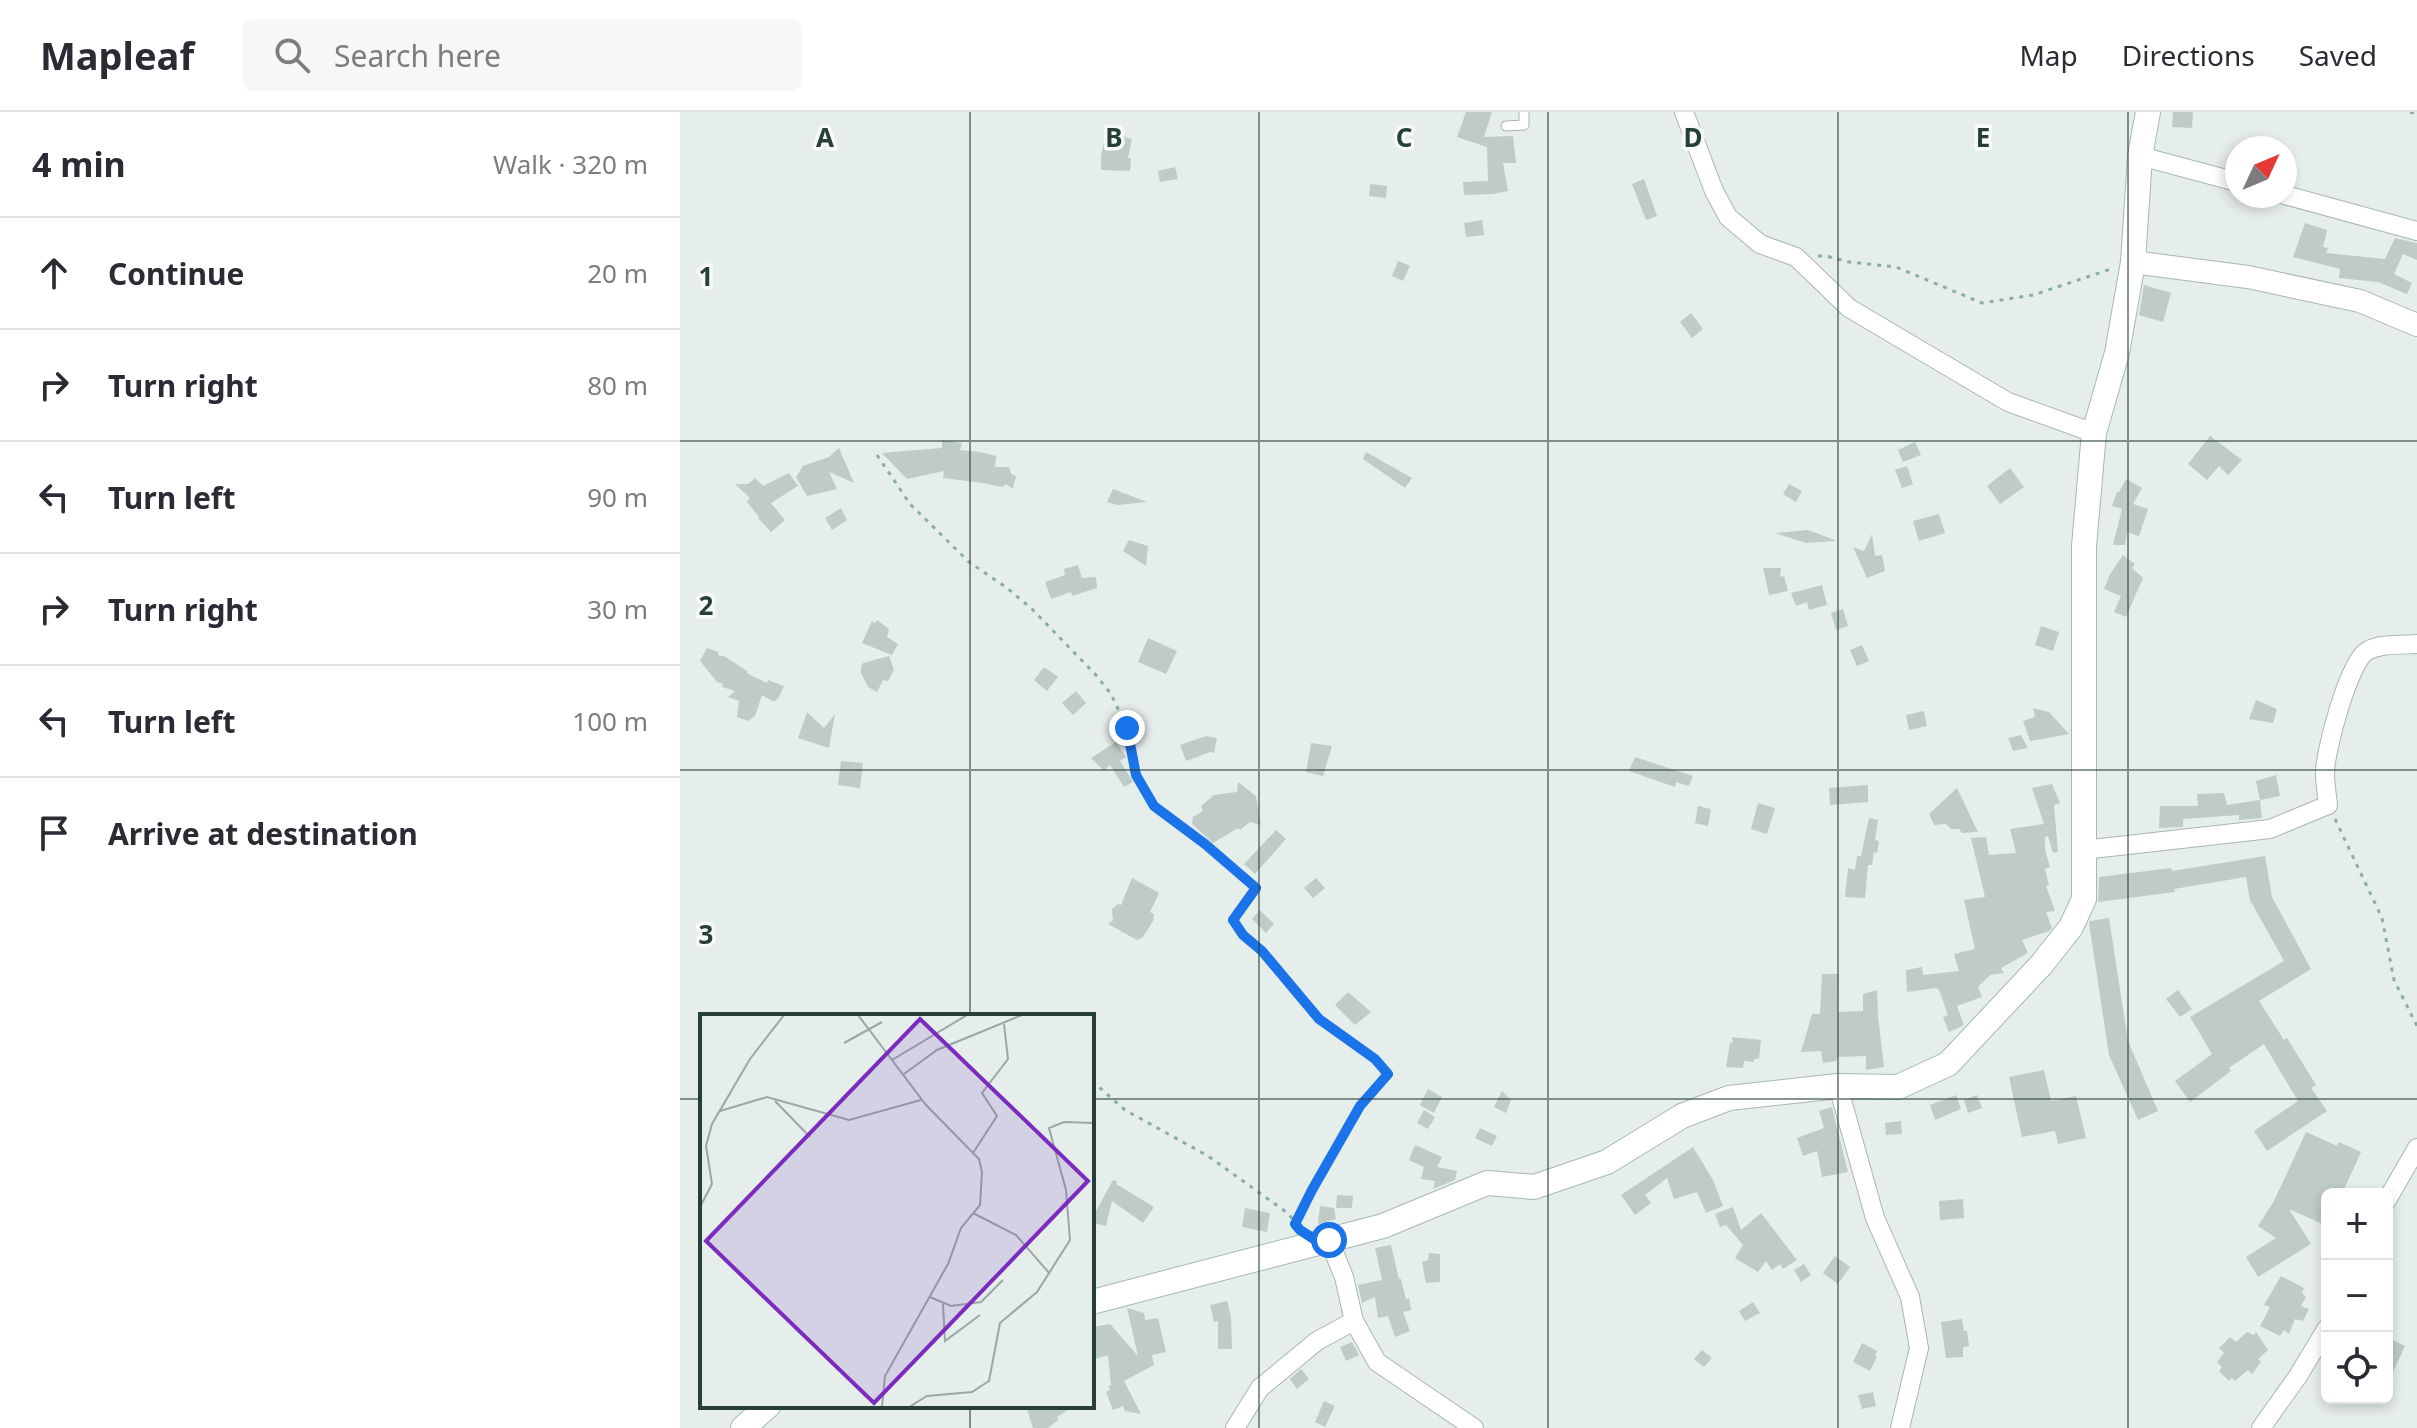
<!DOCTYPE html>
<html lang="en">
<head>
<meta charset="utf-8">
<style>
  body { margin:0; font-family:"Noto Sans",sans-serif; background:#f7f7f7; color:#2b2b33 }
  .controls { position:absolute; right:24px; bottom:24px; display:grid; overflow:hidden; border-radius:12px; box-shadow:0 4px 12px #0003 }
  .controls button { width:72px; height:72px; display:grid; place-items:center; padding:0; border:0; border-bottom:2px solid #e1e1e2; background:#fff; color:#2b2b33; font:40px sans-serif }
  .compass { position:absolute; left:1545px; top:24px; width:72px; height:72px; border-radius:50%; background:#fff; box-shadow:0 4px 12px #0003; rotate:46deg }
  .stop { position:absolute; width:24px; height:24px; margin:-18px; border:6px solid #1a73e8; border-radius:50%; background:#fff }
  .stop.end { background:#1a73e8; border-color:#fff; box-shadow:0 2px 8px #0008 }
  .list { margin:0; padding:0; list-style:none }
  h2 { display:flex; justify-content:space-between; align-items:center; height:104px; margin:0; padding:0 32px; font-size:34px }
  h2 small { font-size:26px; font-weight:400; color:#7c7c81 }
  .list li { display:grid; grid-template-columns:52px 1fr auto; gap:24px; align-items:center; box-sizing:border-box; height:112px; padding:0 32px; border-top:2px solid #e1e1e2 }
  .list b { display:block; font-size:30px; white-space:nowrap }
  .list em { font-size:26px; font-style:normal; color:#7c7c81 }
  .icon { flex:none; width:44px; height:44px; fill:none; stroke:currentColor; stroke-width:2; stroke-linecap:round; stroke-linejoin:round }
  .map { position:relative; flex:none; width:1737px; height:1316px; overflow:hidden }
  header { display:flex; align-items:center; gap:48px; box-sizing:border-box; height:112px; padding:0 40px; background:#fff; border-bottom:2px solid #e1e1e2 }
  header strong { font-size:38px }
  nav { display:flex; gap:44px; margin-inline-start:auto; font-size:28px }
  .search { width:560px; height:72px; background:#f7f7f7; display:flex; align-items:center; gap:20px; box-sizing:border-box; padding:0 28px; border-radius:12px; color:#7c7c81; font-size:30px }
  main { display:flex }
  aside { flex:1; background:#fff }
  .map>svg:first-child { display:block }
  .building { fill:#becbc7 }
  .lines { fill:none; stroke-linecap:round; stroke-linejoin:round }
  .service-casing { stroke:#a9b6b2; stroke-width:11 }
  .minor-casing { stroke:#a9b6b2; stroke-width:20 }
  .tertiary-casing { stroke:#a9b6b2; stroke-width:24 }
  .secondary-casing { stroke:#a5b9b3; stroke-width:26 }
  .path { stroke:#89afa5; stroke-width:3; stroke-dasharray:4 6; stroke-linecap:butt }
  .service { stroke:#fff; stroke-width:9 }
  .minor { stroke:#fff; stroke-width:18 }
  .tertiary { stroke:#fff; stroke-width:22 }
  .secondary { stroke:#fff; stroke-width:24 }
  .route { stroke:#1a73e8; stroke-width:10 }
  .grid { fill:none; stroke:#263f3a; stroke-width:2; stroke-opacity:0.55 }
  .inset-road { fill:none; stroke:#99a8a4; stroke-width:2 }
  .view { fill:#7b2cbf; fill-opacity:0.15; stroke:#7b2cbf; stroke-width:4 }
  .inset-edge { fill:none; stroke:#263f3a; stroke-width:4 }
  .grid-label { font-size:26px; text-anchor:middle; font-weight:bold; fill:#263f3a; stroke:#f7faf9; stroke-width:7; stroke-linejoin:round; paint-order:stroke }
</style>
</head>
<body>
<header>
<strong>Mapleaf</strong>
<div class="search"><svg class="icon" aria-label="search" viewBox="0 0 24 24"><circle cx="10" cy="10" r="6"/><path d="M15 15l6 6"/></svg>Search here</div>
<nav><a>Map</a><a>Directions</a><a>Saved</a></nav>
</header>
<main>
<aside>
<h2>4 min<small>Walk · 320 m</small></h2>
<ul class="list">
<li><svg class="icon" aria-label="ahead" viewBox="0 0 24 24"><path d="M12 20V5M6 11l6-6 6 6"/></svg><div><b>Continue</b></div><em>20 m</em></li>
<li><svg class="icon" aria-label="right" viewBox="0 0 24 24"><path d="M7 20v-9h11M14 6l5 5-5 5"/></svg><div><b>Turn right</b></div><em>80 m</em></li>
<li><svg class="icon" aria-label="left" viewBox="0 0 24 24"><path d="M17 20v-9H6M10 6l-5 5 5 5"/></svg><div><b>Turn left</b></div><em>90 m</em></li>
<li><svg class="icon" aria-label="right" viewBox="0 0 24 24"><path d="M7 20v-9h11M14 6l5 5-5 5"/></svg><div><b>Turn right</b></div><em>30 m</em></li>
<li><svg class="icon" aria-label="left" viewBox="0 0 24 24"><path d="M17 20v-9H6M10 6l-5 5 5 5"/></svg><div><b>Turn left</b></div><em>100 m</em></li>
<li><svg class="icon" aria-label="arrive" viewBox="0 0 24 24"><path d="M6 21V4h12l-3 4 3 4H6"/></svg><div><b>Arrive at destination</b></div></li>
</ul>
</aside>
<div class="map">
<svg width="1737" height="1316" viewBox="0 0 1737 1316">
  <rect width="100%" height="100%" fill="#e6eeeb"/>
  <path class="building" d="M786,0h26l-8,25 29,-1 3,27h-13l5,28 -15,3 -29,1 -1,-13 25,-1 -1,-34 -30,-10z
    M1493,0h20l-1,16 -20,-1z
    M437,23l15,4 -4,19h3l-1,13 -29,-1v-14l4,-19 12,3z
    M495,55l3,12 -18,3 -2,-11z
    M964,67l13,37 -11,4 -14,-36z
    M690,72l17,2 -1,12 -17,-2z
    M802,108l2,15 -18,2 -2,-14z
    M1625,111l22,7 -4,17 5,1 -2,5 59,6 10,-21 22,5v17l-14,-6 -9,20 18,9 -5,11 -29,-12 -39,-4 1,-9 -47,-12z
    M718,149l12,5 -7,15 -11,-5z
    M1464,173l27,8 -8,29 -24,-7z
    M1011,201l12,16 -11,9 -12,-16z
    M1530,324l32,24 -14,15 -9,-9 -12,14 -19,-16z
    M262,328l20,3 -2,7 19,2 17,4 -1,11h14l2,7 5,2 -3,13 -7,-5 -4,3 -19,-4 -40,-5 1,-7 -37,8 -25,-26 60,-5z
    M1235,330l6,13 -18,7 -5,-12z
    M159,336l15,35 -25,-11 8,17 -30,7 -11,-19 7,-11 26,-9z
    M686,340l46,26 -7,10 -42,-29z
    M1227,354l6,18 -11,4 -7,-18z
    M1330,356l14,19 -24,17 -13,-18z
    M109,361l9,13 -27,17 14,17 -14,12 -13,-14 1,-1 -12,-15 3,-4 -15,-14h13l7,-6 8,8z
    M1446,367l16,9 -9,16 15,5 -9,27 -12,-4 -2,13h-12l9,-36 -10,-3 5,-14h2z
    M1109,372l13,7 -6,11 -13,-8z
    M433,377l34,13 -29,3 -11,-3z
    M161,396l6,12 -15,10 -7,-12z
    M1259,402l6,19 -26,8 -6,-20z
    M1128,418l29,11 -31,2 -31,-10z
    M1192,422l3,22 7,-1 3,16 -18,7 -14,-31 11,4z
    M449,428l19,6 -2,20 -23,-15z
    M1443,443l12,9 -3,4 11,10 -17,39 -12,-5 7,-16 -17,-7 6,-15z
    M398,453l4,13 14,-1 1,11 -25,8 -1,-4 -20,7 -6,-17 20,-7 -1,-6z
    M1083,456h18l-1,9 4,-1 4,15 -19,4z
    M1142,473l5,20 -18,5 -2,-8 -11,4 -5,-13z
    M1163,497l5,17 -12,4 -5,-17z
    M197,508l12,9 -2,8 11,7 -6,11 -30,-12 10,-22 3,2z
    M1361,514l18,6 -6,19 -18,-6z
    M468,526l29,13 -11,23 -28,-12z
    M1182,533l7,16 -12,5 -7,-16z
    M27,536l11,4 1,4h5l23,15 1,3 19,9 1,-3 16,6 -5,11 -5,5 -12,-7 -7,21 -7,5 -11,-4 2,-16 -11,-4 7,-6 -13,-4 1,-3 -6,-2 -17,-21z
    M209,544l5,14 -6,11 -5,-1 -6,12 -9,-5 -7,-14v-6l2,-4z
    M364,555l14,10 -11,14 -13,-11z
    M396,579l10,12 -13,12 -11,-12z
    M1576,588l21,9 -4,14 -24,-4z
    M1353,596l16,4 20,22 -39,7 -7,-20 12,-4z
    M1244,599l3,15 -18,4 -3,-15z
    M127,600l17,16 11,-14 -6,34 -31,-10z
    M1341,623l7,13 -15,3 -5,-13z
    M526,624l11,2 -3,15 -4,-1 -24,9 -6,-16z
    M436,630l10,15 -6,4 13,21 -9,5 -14,-22 -6,6 -13,-13z
    M631,631l21,3 -9,30 -17,-4z
    M955,645l58,19 -4,10 -13,-4 -1,5 -46,-16z
    M161,649l22,2 -3,25 -22,-3z
    M1596,663l4,21 -20,4 -4,-19z
    M558,670l18,14 5,29 -11,-3 -10,8 -2,-2 -25,15 -21,-19 1,-7 10,-6 -2,-5 13,-11 23,-3z
    M1372,672l8,19 -6,2 4,47 -5,1 -5,-17 -3,1v13l5,17 -5,2 4,16 -3,1 9,25 -9,1 6,16 -3,3 -27,9 6,13 -27,15 3,5 -14,2 -12,12 4,10 -25,9 7,19 -15,7 -6,-15 5,-2 -9,-25 -3,-2 -29,4 -1,-22 16,-3 1,8 36,-4 -5,-17 21,-5 -11,-49 21,-3 -14,-59 15,-1 3,18 27,-2 -6,-24 34,-5 -12,-36z
    M1188,673v17l-38,3 -1,-17z
    M1277,676l21,44 -16,1 -3,-4h-8l-5,-5 -12,1 -5,-11z
    M1544,681l3,12 33,-5 2,18 -23,2v-5l-56,4v8l-24,1 1,-22h38l-1,-12z
    M1078,691l17,5 -8,26 -16,-5z
    M1018,694l13,3 -3,17 -13,-3z
    M1189,706l9,2 -3,20 4,1 -2,12 -3,-1 -2,13h-4l-3,33 -20,-1 3,-29 7,2 2,-14h4z
    M596,718l10,9 -31,35 -11,-10z
    M1585,744l7,41 39,72 -52,32 25,39 3,-2 29,47 -5,3 16,23 -60,40 -13,-20 44,-30 -34,-57 -35,24 2,3 -41,31 -15,-21 37,-27 -22,-37 94,-56 -34,-61 -4,-23 -72,12 1,3 -77,10 1,-25 72,-9 1,3z
    M452,766l27,15 -9,19 4,2 -1,7 -11,17 -5,2 -29,-16 5,-4 -1,-11 6,-5 3,1z
    M636,766l9,10 -12,10 -9,-10z
    M580,798l14,14 -8,9 -14,-14z
    M1429,806l19,123 30,70 -20,9 -29,-65 -20,-132 1,-2z
    M1142,862h17l-1,38 25,-1v-17l14,-4 1,26 6,51 -18,3v-14l-29,1 -1,4 -13,2 -2,-12 -20,1 11,-38h8z
    M1498,878l14,19 -12,8 -14,-18z
    M668,880l23,20 -16,13 -20,-20z
    M1052,925l29,3 -2,19h-5v3l-10,-1 -1,7 -17,-1 4,-24 3,-1z
    M1364,958l7,31 25,-5 10,42 -28,6 -3,-13 -33,6 -13,-60z
    M748,977l14,8 -8,16 -14,-8z
    M822,979l9,9 -5,13 -12,-6z
    M1276,983l5,14 -26,11 -5,-15z
    M1297,983l5,13 -14,5 -4,-13z
    M1152,995l16,65 -26,5 -5,-26 -14,5 -6,-18 27,-10 -5,-17z
    M744,998l11,7 -7,12 -11,-6z
    M1221,1009l1,13 -16,1 -1,-12z
    M800,1016l17,8 -5,10 -17,-8z
    M1626,1020l31,14 2,-4 22,10 -19,42h-15v32l-38,-17 22,35 -53,33 -12,-20 30,-19 -18,-12 16,-25z
    M735,1033l27,12 -5,10 20,4 -2,9 -22,9 2,-8 -14,-2 3,-12 -15,-7z
    M1013,1035l20,33 10,26 -17,7 -9,-21 -23,7 -7,-21 -22,17 6,8 -16,12 -14,-20z
    M433,1068l4,1 -1,3 38,23 -11,16 -31,-22 -6,25 -13,-3 2,-10z
    M657,1083l16,1 -1,12h-16z
    M1283,1087l1,19 -24,2 -1,-19z
    M640,1094l14,2 2,11 -18,5z
    M1053,1095l8,23 20,-17 36,47 -14,9 -3,-5 -8,6 -6,-9 -8,11 -23,-14 8,-13 -17,-20 -6,2 -5,-13z
    M565,1096l25,5 -3,19 -25,-5z
    M711,1133l8,34h2l5,20 3,-1 2,12 -8,2 7,19 -15,6 -7,-21 -10,2 -3,-21 -13,6 -4,-18 24,-5 -7,-32z
    M749,1141l11,1v28l-14,1 -4,-21 6,-2z
    M1155,1144l15,11 -12,17 -15,-11z
    M1124,1152l7,11 -10,7 -7,-12z
    M1601,1164l23,12 -2,5 4,4 -5,9 8,3 -6,12 -8,-2 -6,15 -5,-4 -4,6 -20,-10 10,-19 -6,-2z
    M547,1189l4,16 1,32h-14v-28l-4,1 -4,-17z
    M1073,1190l7,11 -15,8 -6,-10z
    M447,1196l17,5 1,7 13,-2 8,34 -14,3 2,10 -30,16 17,33 -16,-3 -2,-5 -10,4 -7,-18 4,-2 -1,-4 2,-1 -3,-30 -16,5v-33l18,-3 28,32z
    M1282,1207l2,12h3l2,15 -6,1v10l-17,1 -5,-36z
    M1567,1220l7,3 2,-3 12,18 -10,9 3,3 -9,12 -4,-4 -13,11 -3,-3 -3,3 -10,-10 3,-4 -5,-5 7,-9 -5,-5 11,-11 6,5z
    M1707,1225l18,9 -18,39z
    M672,1230l7,13 -13,6 -6,-14z
    M1182,1231l15,8 -2,4 2,2 -7,14 -17,-9z
    M1022,1238l10,8 -8,9 -10,-8z
    M621,1257l8,10 -12,10 -7,-10z
    M1193,1280l3,14 -14,3 -4,-14z
    M644,1289l11,5 -10,21 -10,-5z
    M346,1294h48l-17,11 1,3 -10,8h-15z"/>
  <g class="lines">
    <g class="service-casing">
      <path id="service" d="M826,14l18,-1v-13"/>
    </g>
    <g class="minor-casing">
      <path id="minor" d="M1004,0l30,79 14,26 32,27 36,13 53,51 159,94 86,31
        M1460,44l97,26
        M1605,83l132,36
        M1403,738l187,-21 58,-24c-1,-10 -3,-21 -3,-32 0,-22 24,-112 42,-122 14,-8 35,-6 50,-7
        M1158,974l37,132 35,79 9,51 -19,80
        M1707,1088l30,-52
        M649,1128l15,37 10,44 23,41 97,66
        M555,1316l25,-40 57,-47 37,-20
        M1581,1316l37,-52 29,-48"/>
    </g>
    <g class="tertiary-casing">
      <path id="tertiary" d="M1453,150l115,15 112,24 57,24"/>
    </g>
    <g class="secondary-casing">
      <path id="secondary" d="M412,1190l291,-76 104,-43 47,4 73,-25 75,-46 47,-18 109,-12 60,1 50,-23 93,-99 30,-38 13,-28v-353l10,-113 23,-80 16,-91 7,-106 8,-44
        M63,1316l25,-22"/>
    </g>
    <path class="path" d="M1730,0l7,2
      M1138,144h8l23,6 47,5 86,36 51,-8 81,-27
      M197,343l33,49 59,58 38,26 25,21 63,65 16,20 16,34 9,47 18,31 51,38 51,44 -23,32 10,15 19,16 57,68 56,40 13,15 -28,32 -48,84 -17,34
      M1655,707l47,99 12,62 23,46
      M412,969l33,29 83,46 81,58 11,16"/>
    <use href="#service" class="service"/>
    <use href="#minor" class="minor"/>
    <use href="#tertiary" class="tertiary"/>
    <use href="#secondary" class="secondary"/>
  </g>
  <g class="lines">
    <path class="route" d="M447,616l9,47 18,31 51,38 51,44 -23,32 10,15 19,16 57,68 56,40 13,15 -28,32 -48,84 -17,34 5,6 20,13 9,-3"/>
  </g>
  <path class="grid" d="M290,0v904M579,0v1316M868,0v1316M1158,0v1316M1448,0v1316M0,329h1737M0,658h1737M0,987h22M412,987h1325M290,1294v22"/>
  <g transform="translate(20 902)">
    <rect width="394" height="394" fill="#e6eeeb"/>
    <path class="inset-road" d="M158,1l68,90 53,54 3,13 -2,33 -19,23 -13,36 -63,112 -3,31M144,29l38,-21M192,46l75,-45M204,60l33,-24 85,-35M75,87l35,36M20,97l47,-14 82,23 72,-20M273,139l24,-37 -15,-23 26,-34 -4,-35M0,193l12,-23 -6,-38 6,-22 38,-65 34,-44M273,199l43,22 34,39M230,283l21,9 30,-4 22,-22M243,290l2,37 35,-26M209,393l18,-11 45,-4 17,-11 11,-58 37,-31 33,-52 -4,-50 -17,-62 15,-6 30,1"/>
    <path class="view" d="M220,5l168,162 -214,222 -168,-162z"/>
    <rect width="394" height="394" class="inset-edge"/>
  </g>
  <g class="grid-label">
    <text x="145" y="35">A</text>
    <text x="434" y="35">B</text>
    <text x="724" y="35">C</text>
    <text x="1013" y="35">D</text>
    <text x="1303" y="35">E</text>
    <text x="26" y="174">1</text>
    <text x="26" y="503">2</text>
    <text x="26" y="832">3</text>
  </g>
</svg>
<div class="controls">
<button>+</button>
<button>−</button>
<button><svg class="icon" aria-label="locate" viewBox="0 0 24 24"><circle cx="12" cy="12" r="6"/><path d="M12 2v4M12 18v4M2 12h4M18 12h4"/></svg></button>
</div>
<svg class="compass" viewBox="-18 -18 36 36"><path d="M0-13l5 13h-10z" fill="#e53935"/><path d="M0 13l5-13h-10z" fill="#7c7c81"/></svg>
<div class="stop" style="left:649px;top:1128px"></div>
<div class="stop end" style="left:447px;top:616px"></div>
</div>
</main>
</body>
</html>
